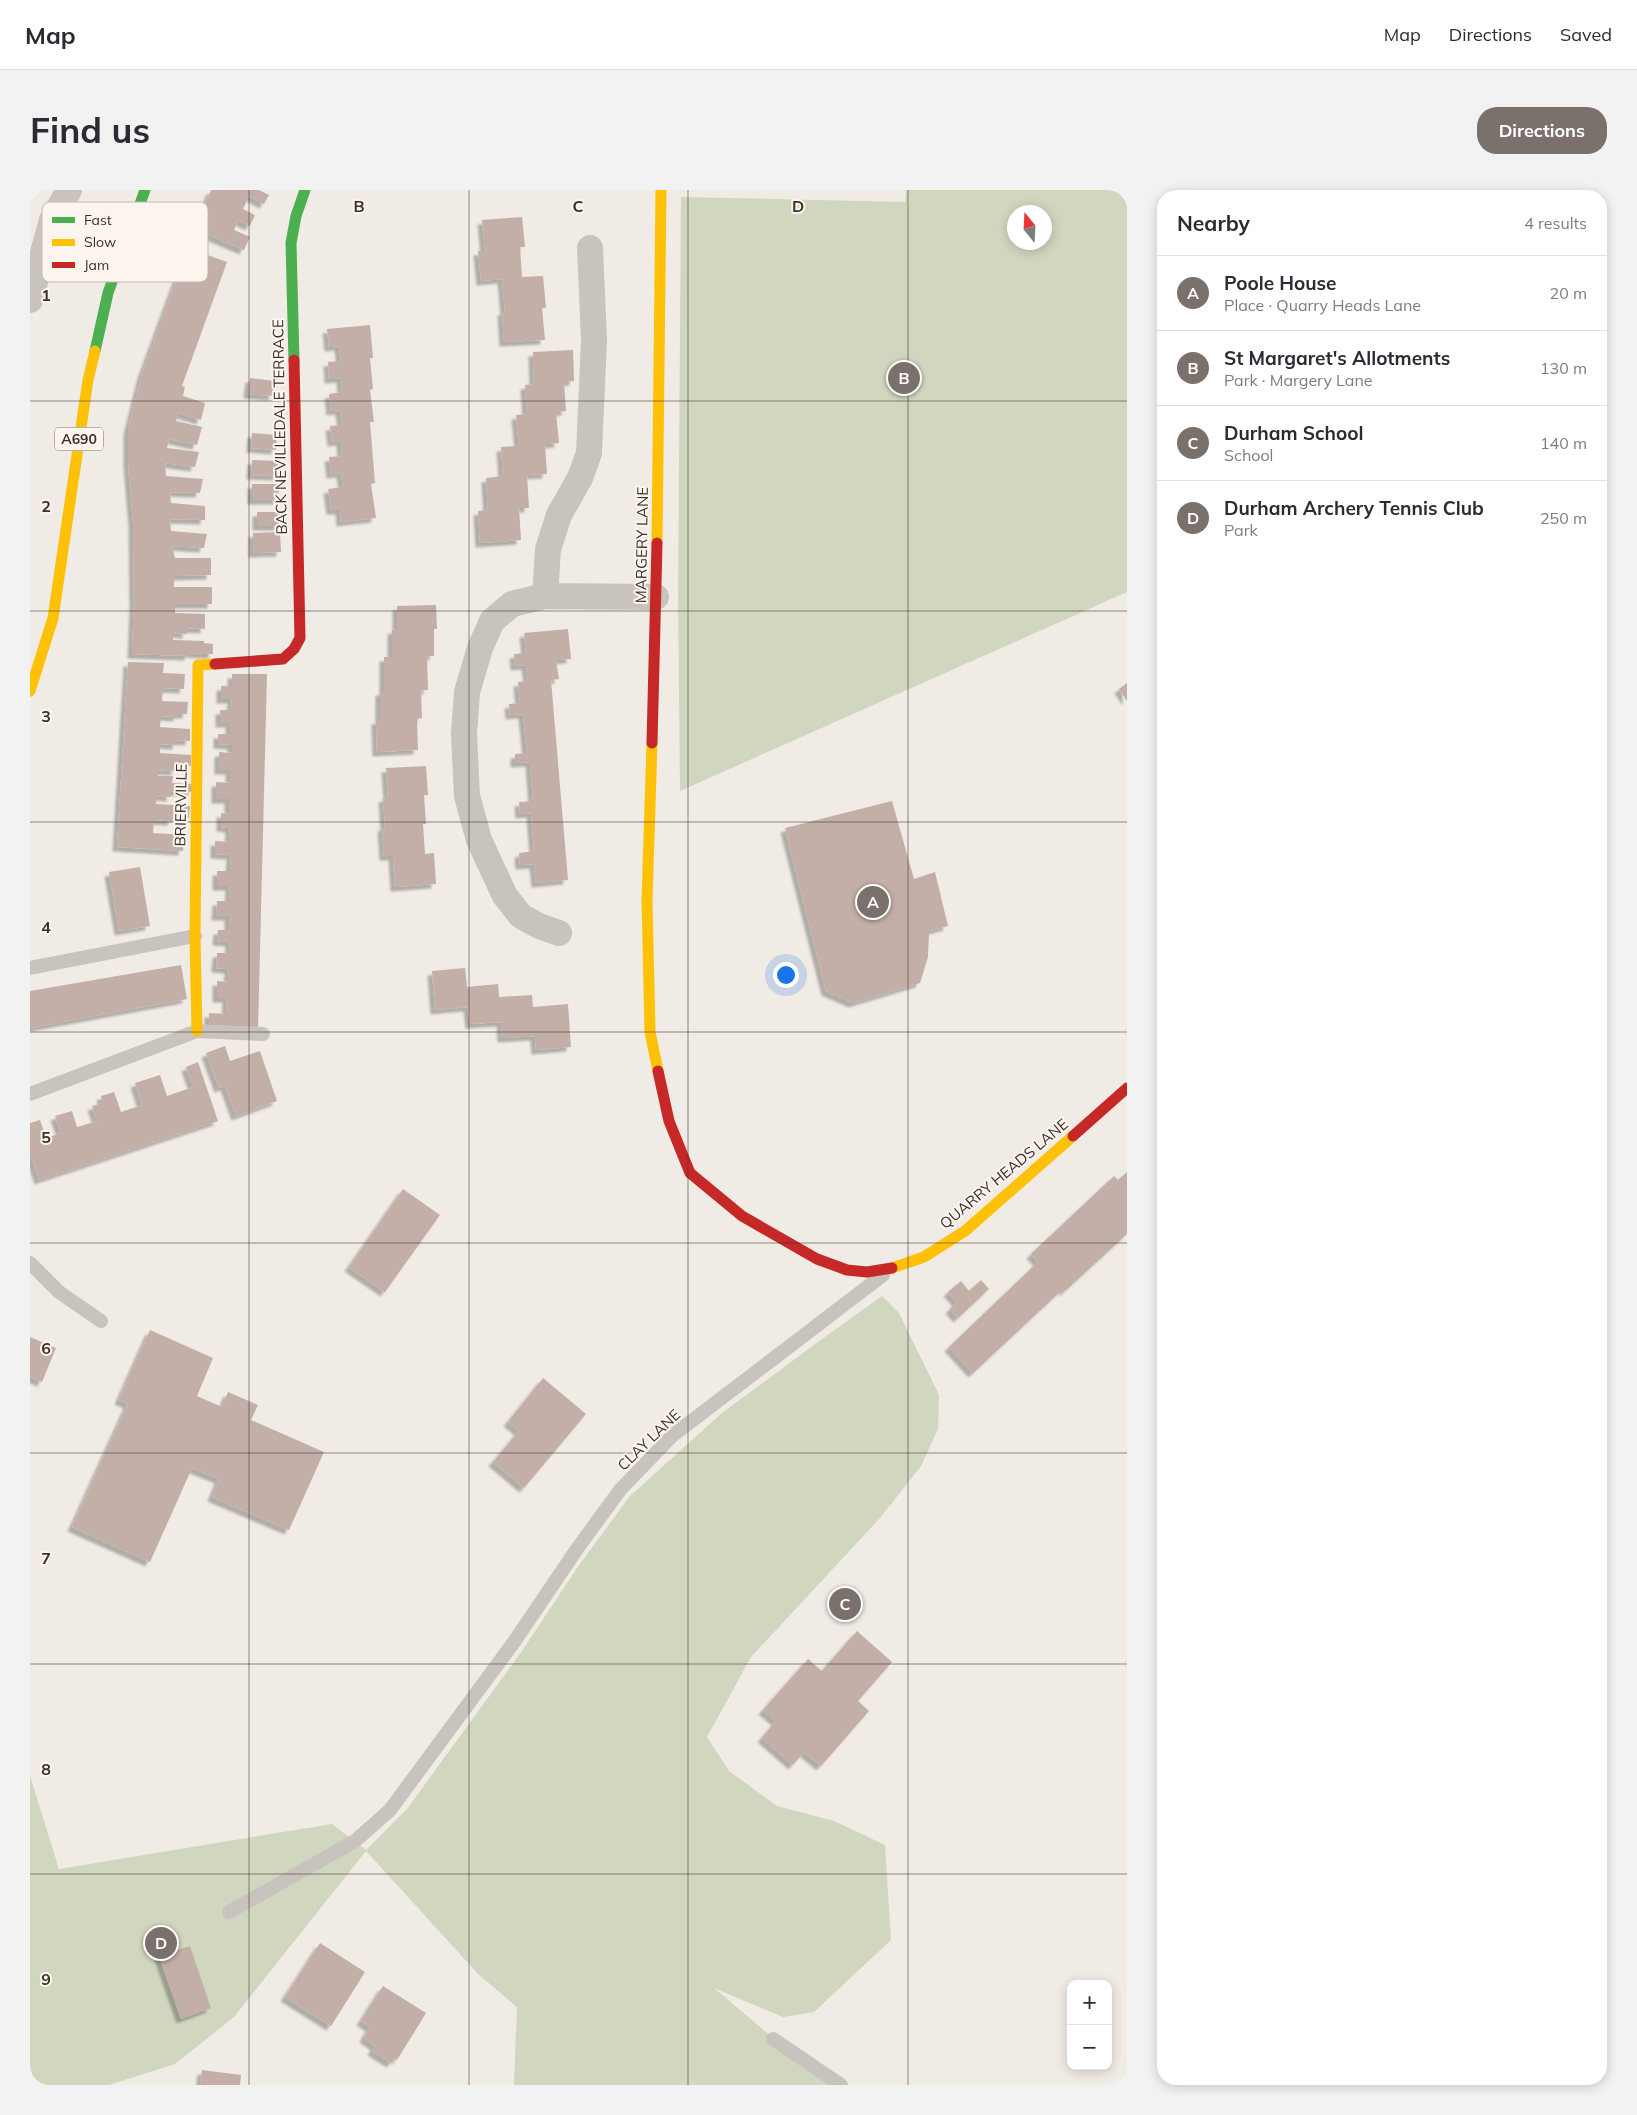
<!DOCTYPE html>
<html lang="en">
<head>
<meta charset="utf-8">
<style>
  body { margin:0; font-family:Mulish,sans-serif; background:#f2f2f3; color:#2b2b33 }
  .controls { position:absolute; right:15px; bottom:15px; display:grid; overflow:hidden; border-radius:10px; box-shadow:0 2px 12px #0003 }
  .controls button { width:45px; height:45px; display:grid; place-items:center; padding:0; border:0; border-bottom:1px solid #e1e1e2; background:#fff; color:#2b2b33; font:25px sans-serif }
  .compass { position:absolute; left:977px; top:15px; width:45px; height:45px; border-radius:50%; background:#fff; box-shadow:0 2px 12px #0003; rotate:342deg }
  .you { position:absolute; left:755px; top:784px; width:18px; height:18px; margin:-12px; border:4px solid #fff; border-radius:50%; background:#1a73e8; box-shadow:0 0 0 8px #1a73e833 }
  .badge { display:grid; place-items:center; width:32px; height:32px; border-radius:50%; background:#7a716c; color:#fff; font-size:16px; font-weight:700 }
  .pin { position:absolute; translate:-50% -50%; border:2px solid #fff; box-shadow:0 1px 5px #0006 }
  .list { margin:0; padding:0; list-style:none }
  h2 { display:flex; justify-content:space-between; align-items:center; height:65px; margin:0; padding:0 20px; font-size:21px }
  h2 small { font-size:16px; font-weight:400; color:#7c7c81 }
  .list li { display:grid; grid-template-columns:32px 1fr auto; gap:15px; align-items:center; box-sizing:border-box; height:75px; padding:0 20px; border-top:1px solid #e1e1e2 }
  .list b { display:block; font-size:19px; white-space:nowrap }
  .list p { margin:0; font-size:16px; white-space:nowrap; color:#7c7c81 }
  .list em { font-size:16px; font-style:normal; color:#7c7c81 }
  .map { position:relative; flex:none; width:1097px; height:1895px; overflow:hidden; border-radius:20px }
  header { display:flex; align-items:center; gap:30px; box-sizing:border-box; height:70px; padding:0 25px; background:#fff; border-bottom:1px solid #e1e1e2 }
  header strong { font-size:24px }
  nav { display:flex; gap:28px; margin-inline-start:auto; font-size:18px }
  .intro { display:flex; align-items:center; justify-content:space-between; box-sizing:border-box; height:120px; padding:0 30px }
  h1 { margin:0; font-size:35px }
  .button { padding:12px 22px; border-radius:20px; background:#7a716c; color:#fff; font-size:18px; font-weight:700 }
  main { display:flex; gap:30px; padding:0 30px }
  aside { flex:1; background:#fff; border-radius:20px; box-shadow:0 2px 12px #0003 }
  .map>svg:first-child { display:block }
  .green { fill:#d1d6bf; fill-rule:evenodd }
  .building { fill:#c3afa7; filter:url(#shadow) }
  .lines { fill:none; stroke-linecap:round; stroke-linejoin:round }
  .lane { stroke:#c9c3be; stroke-width:14 }
  .street { stroke:#c9c3be; stroke-width:26 }
  .fast { stroke:#4caf50; stroke-width:11 }
  .slow { stroke:#ffc107; stroke-width:11 }
  .jam { stroke:#c62828; stroke-width:11 }
  .grid { fill:none; stroke:#3b302b; stroke-width:1; stroke-opacity:0.55 }
  .labels { text-anchor:middle; stroke-width:4; stroke-linejoin:round; paint-order:stroke }
  .shield { fill:#fbf5ee; stroke:#756b66; stroke-width:1 }
  .shield-label { font-size:14px; font-weight:bold; fill:#3b302b }
  .street-label { font-size:15px; fill:#3b302b; stroke:#fbf5ee }
  .key { fill:#fbf5ee; stroke:#c1bab4; stroke-width:1 }
  .key-label { font-size:14px; fill:#3b302b }
  .grid-label { font-size:16px; text-anchor:middle; font-weight:bold; fill:#3b302b; stroke:#fbf5ee; stroke-width:4; stroke-linejoin:round; paint-order:stroke }
</style>
</head>
<body>
<header>
<strong>Map</strong>
<nav><a>Map</a><a>Directions</a><a>Saved</a></nav>
</header>
<div class="intro"><h1>Find us</h1><a class="button">Directions</a></div>
<main>
<div class="map">
<svg width="1097" height="1895" viewBox="0 0 1097 1895">
  <defs>
    <filter id="shadow"><feDropShadow dx="-4.5" dy="4.5" stdDeviation="1" flood-color="#0004"/></filter>
  </defs>
  <rect width="100%" height="100%" fill="#f0ebe5"/>
  <path class="green" d="M876,0h221v402l-447,199 -2,-194 3,-400 224,5zM984,22h30v30h-30z
    M852,1106l17,17 40,82 -1,34 -17,37 -41,52 -129,139 -44,80 22,34 48,35 57,15 51,24 6,95 -77,72 -31,5 -69,-29 115,97h-315l3,-78 -38,-32 -113,-124 -132,166 -59,47 -66,21h-79v-309l29,93 273,-45 34,26 41,-41 115,-158 55,-83 53,-72 92,-83 100,-74z"/>
  <path class="building" d="M181,0h48l10,5 -5,9 -15,-8 -6,13 12,6 -5,11 -12,-6 -4,10 16,7 -6,13 -49,-21z
    M492,27l3,30h-5l2,30 21,-1 3,32h-4l3,32 -41,2 -2,-31h3l-3,-32 -21,2 -3,-30h7l-3,-31z
    M158,58l39,14 -45,124 3,1 -2,9 22,7 -4,17 -23,-7 -2,8 26,6 -5,18 -28,-6 -2,9 32,4 -4,15 -30,-4 1,13 37,3 -3,14 -30,-1 1,11 34,3v14l-35,-1 1,12 36,3 -3,14 -32,-2 3,12h36v17l-37,1v11h38v17h-37v9l30,1v15l-18,-1v6l-14,-1v7l31,1v2l9,1v10l-24,-1v3l-57,-2 2,-50 -1,-82 -5,-59v-33l14,-56z
    M340,135l3,33h-3l3,31 -3,1 4,32h-4l5,61 -4,1 5,34 -35,4 -1,-12h-9l-3,-21 15,-2 -2,-14 -10,1 -2,-17 13,-1 -1,-15 -9,1 -2,-16 12,-1 -2,-15 -9,1 -2,-17 13,-2 -1,-14 -12,1 -1,-17 13,-1 -2,-15 -10,1 -2,-18z
    M543,160l1,31 -10,1 2,29 -10,1 3,31 -14,1 2,30 -20,1 2,33h-10l2,32 -41,3 -2,-32 10,-1 -2,-32 17,-2 -2,-29 18,-1 -3,-31 11,-1 -2,-29 9,-1 -1,-32z
    M220,188l25,3 -2,15 -25,-2z
    M222,243l25,2 -1,15 -25,-2z
    M222,270l26,1v15l-27,-1z
    M222,294h27l-1,16h-26z
    M227,322h22v14h-22z
    M250,342l1,20 -28,1v-20z
    M406,415l1,24h-3v27h-7l1,34h-7l1,28 -5,1 1,31 -41,2 -1,-32h4v-29h4v-34h8v-27l5,-1v-23z
    M538,439l3,30 -15,1 3,19 -8,1 17,200 -32,3 -2,-19 -14,1 -1,-12 15,-2 -3,-38 -11,1 -1,-12 14,-1 -3,-39 -15,1v-9l12,-1 -4,-39 -13,1 -1,-11 11,-1 -2,-21 10,-1 -2,-16 -11,1 -1,-12 12,-1 -2,-20z
    M98,472l36,1 -1,10 22,1 -1,15 -21,-1 -1,13 26,1 -1,12h-9v3l-17,-1 -1,11 30,2v12l-13,-1v5l-17,-1v9l31,2v11l-15,-1v6l-18,-1v6h15l-1,7 21,1 -1,8 -21,-1v6l-15,-1v8l34,2 -1,12 -16,-1 -1,4 -18,-1 -1,13 31,2 -1,16 -66,-4z
    M202,484h35l-9,356 -49,-3v-14l17,1 1,-16h-10v-17l11,1 1,-13 -13,-1 1,-15h12l1,-11 -13,-1 1,-11h11v-14h-13l1,-15h12l1,-15h-13v-15h13l1,-16 -16,-1v-13l14,1 1,-14 -9,-1v-14l8,1v-15h-13v-17l14,1v-13h-11v-18l13,1v-8l-14,-1v-10h12v-11h-10v-13h11l1,-11h-11v-13h11z
    M1097,493v18l-8,-12z
    M396,576l2,29h-4l2,29h-3l2,30 9,-1 2,31 -41,3 -2,-31h-9l-2,-29h3l-2,-29 5,-1 -2,-29z
    M862,611l22,78 21,-7 13,54 -19,5 -1,26 -8,26 -67,20 -27,-12 -41,-163z
    M110,677l10,59 -31,5 -10,-59z
    M151,775l6,34 -157,29v-37z
    M435,778l2,19 31,-3 1,13 33,-2 1,12 35,-3 3,43 -35,3 -1,-14 -33,2 -1,-16 -31,2 -2,-17 -33,3 -3,-39z
    M195,856l5,15 30,-10 17,50 -41,15 -11,-30 -6,2 -13,-35z
    M168,872l20,59 -179,59 -9,-28v-29l10,-3 6,18 15,-5 -6,-17 17,-5 5,16 20,-6 -5,-15 11,-3 -2,-7 13,-4 7,20 21,-7 -7,-22 25,-8 7,21 26,-9 -7,-20z
    M1097,982v62l-62,57 -2,-2 -90,84 -24,-26 89,-85 -7,-8 83,-78 4,4z
    M373,999l37,26 -55,77 -36,-25z
    M951,1090l8,9 -31,29 -8,-9 7,-7 -9,-10 13,-11 8,10z
    M120,1140l63,28 -16,38 25,11 6,-15 30,13 -7,15 73,32 -35,78 -77,-33 7,-18 -27,-11 -42,94 -78,-35 56,-123 -9,-4z
    M0,1147l26,11 -14,34 -12,-5z
    M513,1188l43,36 -62,74 -31,-26 26,-31 -11,-9z
    M827,1441l35,31 -34,39 11,10 -48,55 -17,-14 -11,13 -31,-27 14,-17 -13,-11 45,-51 14,12z
    M290,1753l45,29 -34,54 -46,-29z
    M160,1756l21,62 -30,11 -22,-63z
    M353,1796l43,27 -29,47 -2,-2 -4,5 -19,-12 3,-5 -11,-8 6,-11 -9,-6z
    M172,1880l39,5 -1,10h-40z"/>
  <g class="lines">
    <path class="lane" d="M0,778l165,-32
      M0,904l167,-63 66,3
      M0,1073l29,29 42,29
      M199,1722l126,-71 35,-31 124,-168 63,-93 43,-59 52,-54 211,-161
      M743,1849l68,46"/>
    <path class="street" d="M0,110l22,-80 17,-30
      M515,406l3,-47 11,-34 21,-37 9,-25 5,-113 -4,-92
      M529,743l-20,-7 -18,-10 -16,-20 -26,-56 -12,-44 -3,-62 3,-42 13,-44 12,-27 20,-17 33,-8 111,1"/>
    <path class="fast" d="M65,161l13,-58 37,-103
      M264,170l-3,-117 5,-27 9,-26"/>
    <path class="slow" d="M627,353l4,-353
      M0,501l23,-73 35,-238 7,-29
      M622,553l-5,157 3,132 8,39
      M167,841l-2,-95 3,-271 17,-1
      M862,1078l32,-11 41,-26 108,-95"/>
    <path class="jam" d="M185,474l68,-5 11,-10 6,-11 -6,-278
      M622,553l5,-200
      M628,881l11,50 21,52 52,43 75,43 30,11 20,2 25,-4
      M1043,946l54,-48"/>
  </g>
  <path class="grid" d="M219,0v1895M439,0v1895M658,0v1895M878,0v1895M0,211h1097M0,421h1097M0,632h1097M0,842h1097M0,1053h1097M0,1263h1097M0,1474h1097M0,1684h1097"/>
  <g class="labels">
    <rect class="shield" x="25" y="237.5" width="48" height="23" rx="4"/>
    <g class="shield-label">
      <text x="49" y="254">A690</text>
    </g>
    <g class="street-label">
      <text transform="translate(250 237) rotate(-91)" y="5">BACK NEVILLEDALE TERRACE</text>
      <text transform="translate(612 355) rotate(-89)" y="5">MARGERY LANE</text>
      <text transform="translate(151 615) rotate(-89)" y="5">BRIERVILLE</text>
      <text transform="translate(974 984) rotate(-40)" y="5">QUARRY HEADS LANE</text>
      <text transform="translate(619 1250) rotate(-44)" y="5">CLAY LANE</text>
    </g>
  </g>
  <rect x="12" y="12" width="166" height="80" rx="8" class="key"/>
  <rect x="22" y="27" width="23" height="6" fill="#4caf50"/>
  <rect x="22" y="49" width="23" height="7" fill="#ffc107"/>
  <rect x="22" y="72" width="23" height="6" fill="#c62828"/>
  <g class="key-label">
    <text x="54" y="35">Fast</text>
    <text x="54" y="57">Slow</text>
    <text x="54" y="80">Jam</text>
  </g>
  <g class="grid-label">
    <text x="329" y="22">B</text>
    <text x="548" y="22">C</text>
    <text x="768" y="22">D</text>
    <text x="16" y="111">1</text>
    <text x="16" y="322">2</text>
    <text x="16" y="532">3</text>
    <text x="16" y="743">4</text>
    <text x="16" y="953">5</text>
    <text x="16" y="1164">6</text>
    <text x="16" y="1374">7</text>
    <text x="16" y="1585">8</text>
    <text x="16" y="1795">9</text>
  </g>
</svg>
<div class="controls">
<button>+</button>
<button>−</button>
</div>
<svg class="compass" viewBox="-18 -18 36 36"><path d="M0-13l5 13h-10z" fill="#e53935"/><path d="M0 13l5-13h-10z" fill="#7c7c81"/></svg>
<div class="you"></div>
<div class="pin badge" style="left:843px;top:712px">A</div>
<div class="pin badge" style="left:874px;top:188px">B</div>
<div class="pin badge" style="left:815px;top:1414px">C</div>
<div class="pin badge" style="left:131px;top:1753px">D</div>
</div>
<aside>
<h2>Nearby<small>4 results</small></h2>
<ul class="list">
<li><span class="badge">A</span><div><b>Poole House</b><p>Place · Quarry Heads Lane</p></div><em>20 m</em></li>
<li><span class="badge">B</span><div><b>St Margaret's Allotments</b><p>Park · Margery Lane</p></div><em>130 m</em></li>
<li><span class="badge">C</span><div><b>Durham School</b><p>School</p></div><em>140 m</em></li>
<li><span class="badge">D</span><div><b>Durham Archery Tennis Club</b><p>Park</p></div><em>250 m</em></li>
</ul>
</aside>
</main>
</body>
</html>
